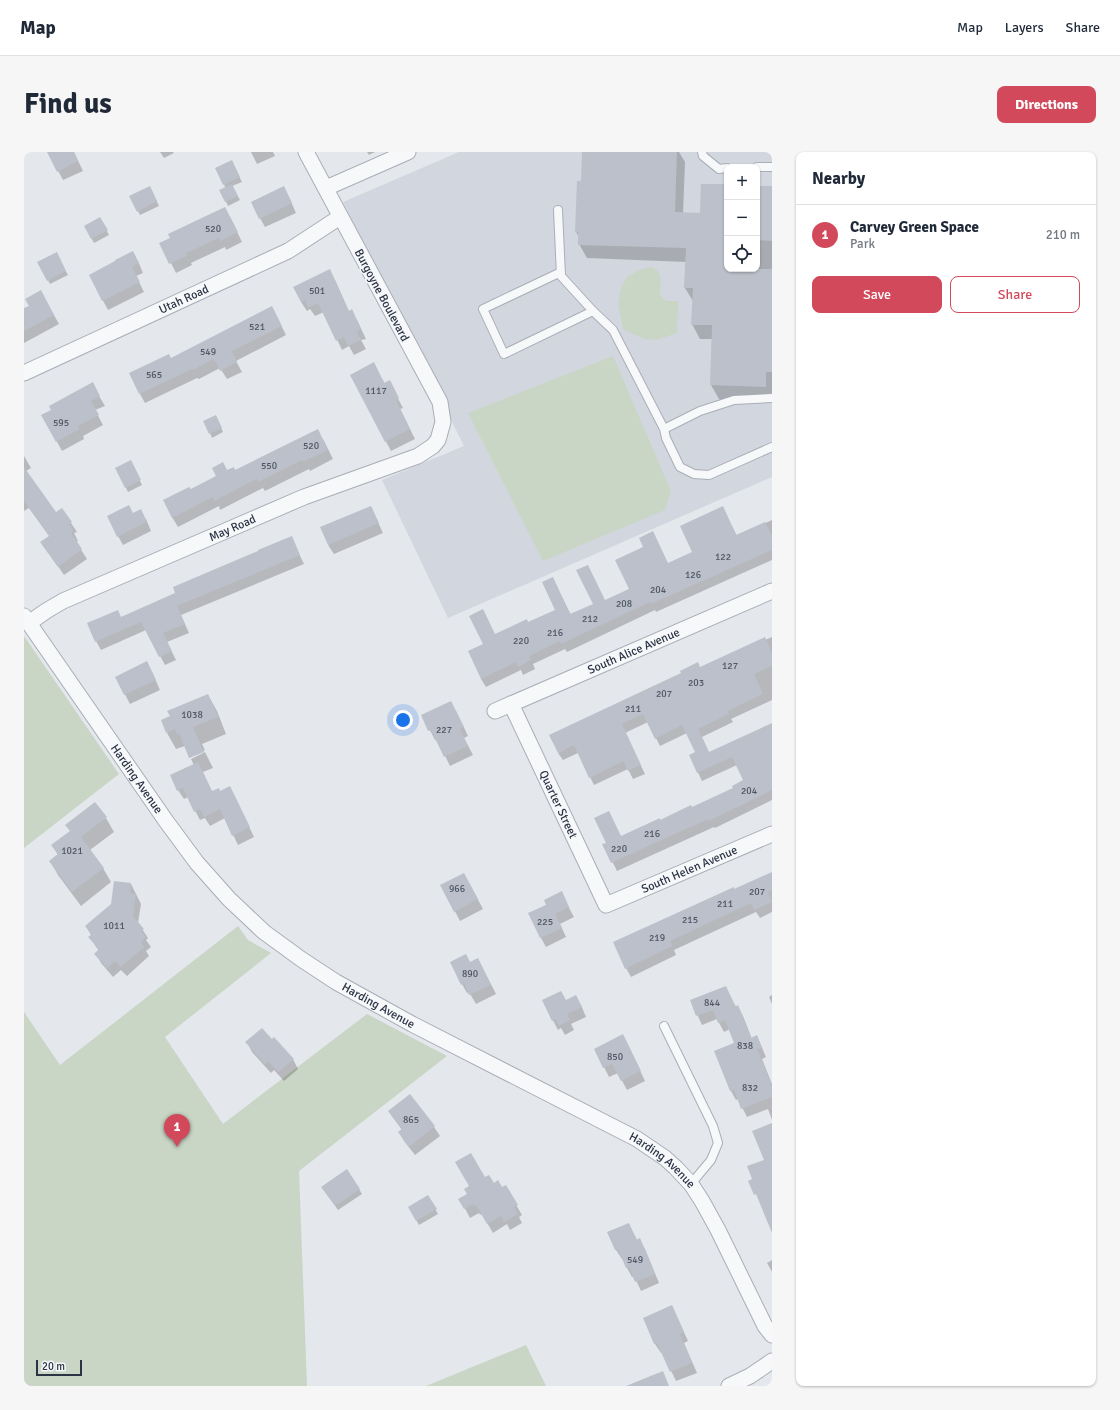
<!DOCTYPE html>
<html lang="en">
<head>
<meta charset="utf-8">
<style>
  body { margin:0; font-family:Signika,sans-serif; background:#f6f6f7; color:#1f2937 }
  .controls { position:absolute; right:12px; top:12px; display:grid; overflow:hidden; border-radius:8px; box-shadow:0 1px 3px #0004 }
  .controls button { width:36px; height:36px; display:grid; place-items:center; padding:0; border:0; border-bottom:1px solid #e0e1e3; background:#fff; color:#1f2937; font:20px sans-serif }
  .scale { position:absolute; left:12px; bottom:10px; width:46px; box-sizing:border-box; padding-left:4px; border:2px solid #2b3445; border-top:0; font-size:11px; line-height:14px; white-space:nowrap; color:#2b3445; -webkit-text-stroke:3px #f4f6f9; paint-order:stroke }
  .you { position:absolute; left:379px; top:568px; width:14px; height:14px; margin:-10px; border:3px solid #fff; border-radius:50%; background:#1a73e8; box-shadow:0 0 0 6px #1a73e833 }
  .badge { display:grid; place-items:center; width:26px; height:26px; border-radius:50%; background:#d1495b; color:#fff; font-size:13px; font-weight:700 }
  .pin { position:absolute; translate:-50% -33px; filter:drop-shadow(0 1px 2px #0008) }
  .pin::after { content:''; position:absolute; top:21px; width:14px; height:12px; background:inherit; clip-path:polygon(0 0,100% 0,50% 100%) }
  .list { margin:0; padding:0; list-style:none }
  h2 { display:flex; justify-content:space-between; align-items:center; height:52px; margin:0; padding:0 16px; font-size:17px }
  h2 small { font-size:13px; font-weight:400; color:#747a83 }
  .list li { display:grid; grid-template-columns:26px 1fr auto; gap:12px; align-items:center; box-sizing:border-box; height:60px; padding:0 16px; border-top:1px solid #e0e1e3 }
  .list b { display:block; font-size:15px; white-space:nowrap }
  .list p { margin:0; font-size:13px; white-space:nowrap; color:#747a83 }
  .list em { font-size:13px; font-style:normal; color:#747a83 }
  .actions { display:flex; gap:8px; padding:12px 16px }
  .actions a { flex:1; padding:9px 0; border:1px solid #d1495b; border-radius:8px; text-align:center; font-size:14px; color:#d1495b }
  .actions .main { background:#d1495b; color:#fff }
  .icon { flex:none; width:22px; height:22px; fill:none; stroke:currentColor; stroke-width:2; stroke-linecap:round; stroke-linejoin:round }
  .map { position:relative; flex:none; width:748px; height:1234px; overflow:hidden; border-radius:8px }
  header { display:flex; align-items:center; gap:24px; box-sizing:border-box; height:56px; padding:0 20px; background:#fff; border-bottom:1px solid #e0e1e3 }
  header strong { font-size:19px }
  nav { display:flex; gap:22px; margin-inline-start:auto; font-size:14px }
  .intro { display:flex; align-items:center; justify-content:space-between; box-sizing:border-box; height:96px; padding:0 24px }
  h1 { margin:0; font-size:28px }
  .button { padding:10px 18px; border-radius:8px; background:#d1495b; color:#fff; font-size:14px; font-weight:700 }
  main { display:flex; gap:24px; padding:0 24px }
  aside { flex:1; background:#fff; border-radius:8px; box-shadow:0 1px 3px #0004 }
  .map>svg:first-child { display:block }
  .built { fill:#d2d6de; fill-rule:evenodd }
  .green { fill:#c9d6c5 }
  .shadow { fill:#0003 }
  .building { fill:#bbc0ca }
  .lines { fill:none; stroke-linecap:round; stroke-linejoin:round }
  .lane-casing { stroke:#a9aeb7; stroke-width:10 }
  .street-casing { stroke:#a9aeb7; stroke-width:17 }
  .lane { stroke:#f7f8fa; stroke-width:8 }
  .street { stroke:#f7f8fa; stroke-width:15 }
  .labels { text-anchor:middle; stroke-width:3.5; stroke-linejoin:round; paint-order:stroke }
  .number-label { font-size:10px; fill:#4f5766 }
  .street-label { font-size:12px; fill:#2b3445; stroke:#f4f6f9 }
</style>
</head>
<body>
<header>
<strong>Map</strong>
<nav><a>Map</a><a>Layers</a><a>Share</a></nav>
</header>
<div class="intro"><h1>Find us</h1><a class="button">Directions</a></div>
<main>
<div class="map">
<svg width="748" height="1234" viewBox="0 0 748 1234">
  <rect width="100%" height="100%" fill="#e4e7ec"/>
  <path class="built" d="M435,0h313v325l-324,141 -66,-138 82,-34 -121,-244zM703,15h30v102h-30z"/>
  <path class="green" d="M627,115c13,4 9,17 9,28l6,6h12l-1,32c-27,10 -29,9 -54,-4l-5,-25 3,-16 6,-11 12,-7z
    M589,204l58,135 -6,19 -122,51 -75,-148z
    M0,484l95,138 -95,74z
    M214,774l10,14 23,13 -106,84 58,87 144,-110 80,42 -148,115 8,215h-283v-374l36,53z
    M502,1193l20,41h-120z"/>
  <path class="shadow" d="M24,0h26l9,19 -20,9z
    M136,0h13l1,1 -10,5z
    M227,0h22l2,4 -18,8z
    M343,0h8l-6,3z
    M559,0h96l6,10 -2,52h18l26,-29v84h30v-82h15v214l-53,-2 -8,-14 1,-46h-12l-8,-15 1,-23 -8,-13 1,-26 -99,-4 -8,-14v-7l-3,-5 6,-50z
    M210,14l8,16 -10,4 8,14 -12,6 -7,-16 5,-2 -2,-3z
    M128,39l7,15 -19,9 -2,-4z
    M265,45l7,16 -31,14 -5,-9z
    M206,65l12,25 -16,8 -1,-3 -34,16 1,2 -16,8 -15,-30z
    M76,66l9,17 -15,8 -9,-17z
    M32,102l12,21 -18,9 -2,-4z
    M114,109l5,12 -7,3 8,16 -36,18 -18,-34z
    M311,128l14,32 8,8 9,19 -5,1 5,9 -12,6 -5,-9 -7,4 -18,-38 -9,4 -5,-7 -3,2 -6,-9z
    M22,149l13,23 -35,19v-34z
    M253,165l9,18 -50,26 6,11 -15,7 -7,-11 -21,11 -2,-1 -52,25 -5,-9 31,-35z
    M350,212l11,20 9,7 9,17 -3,1 15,30 -24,12 -40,-76z
    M68,232l13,22 -10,4 8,15 -20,11 1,3 -22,12 -19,-35z
    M194,269l5,11 -11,6 -2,-5z
    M299,287l10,20 -23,12 -1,-2 -44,22 -2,-3 -43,22 -1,-4 -41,21 -6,-10 18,-27 37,-19h8z
    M0,304l7,12 -5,3 30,43 6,-4 9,13 6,9 -3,1 4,8 -2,1 11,17 -23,16 -22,-32 8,-6 -21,-29 -5,3z
    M109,314l9,19 -14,7 -12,-24z
    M347,355l12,26 -49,21 -6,-9z
    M109,362l13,5 5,12 -28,14 -5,-9z
    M703,364l10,20 35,-16v40l-116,52 -1,-2 -88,42 -2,-3 -32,15 2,5 -12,6 -2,-5 -35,17 -5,-8 3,-35 11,-9 33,-11 28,-14 1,-23 14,28 34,-14 25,-12 38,-25 25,-12z
    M267,385l13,27 -123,51 8,18 -22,9 9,18 -11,5 -19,-35 -45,20 -5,-9 25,-23 56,-24z
    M748,485v63l-41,19 2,3 -31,15 7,16 63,-29v76l-57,28 -1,-1 -97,44 -13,-26 3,-2 2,-31 12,25 71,-29 42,-20 10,-7 -7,-16 -35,16 -12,-25 7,-4 -10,-19 -27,13 -12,-24 -23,11 20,41 -12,5 -5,-10 -34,16 -16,-32 -15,7 -5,-7 142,-85z
    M128,520l8,18 -30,14 -14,-27z
    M184,543l9,16 9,23 -24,10 3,6 -15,7v1l-5,-12 -9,3 -9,-16z
    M432,559l12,25 -4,2 9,17 -23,11 -13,-27 -2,1 -13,-25z
    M181,600l8,16 -10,4 9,20h8l15,5 19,40 -16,8 -13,-27 -15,8 -5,-8 -5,2 -12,-23 -4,2 -6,-9 16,-25 -3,-6z
    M82,666l8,14 -24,18 13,18 8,14 -30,24 -23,-31 -8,-14 8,-6 -6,-10z
    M748,721v39l-12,6 -4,-6 -82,38 2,5 -45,22 -5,-9 108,-77z
    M445,731l14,26 -23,12 -18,-35z
    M107,732l10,20 -3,19 10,15 -2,2 5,7 -5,4 3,5 -22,20 -6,-6 -8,7 -12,-14 -5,-9 3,-3 -9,-13 2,-2 -6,-9 26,-23z
    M537,741l13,24 -14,7 6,13 -20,10 -5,-9 7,-33z
    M454,807l18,35 -20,10 -7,-12 -2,1 -5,-9 8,-21z
    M702,835l10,20 2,-1 5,10 9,23 5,-3 9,21 -4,2 10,25v36l-4,-11 -21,8 -9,-18 -2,1 -5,-9 -16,-39 21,-9 -6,-14 -6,3 -7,-13 -15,6 -11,-24z
    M748,843v9l-3,-7z
    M519,849h23l15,4 5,12 -15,7 3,6 -9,5 -4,-7 -3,2z
    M248,888l21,19 5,10 -14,12 -10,-11 -3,3 -19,-21 -5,-10z
    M604,893l17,36 -18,9 -9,-17 -9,4 -14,-28z
    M386,943l24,32 6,9 -25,19 -11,-14 -5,-9 3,-2 -13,-18z
    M461,1027l17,9 3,-2 17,29 -3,2 3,6 -12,7 -3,-6 -14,9 -11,-19 -2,1 -1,-2 -9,5 -10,-19 8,-5z
    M335,1037l3,5 -24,16 -13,-19z
    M404,1044l10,18 -19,11 -10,-18z
    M605,1072l8,16 2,-1 6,10 14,34 -18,8 -7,-15 -2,1 -5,-9 -4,-10 -1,1 -6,-9 -7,-18z
    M748,1108v12l-5,-9z
    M648,1154l16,35 -4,2 13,30 -21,8 -14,-29 -1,1 -6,-9 -11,-26z"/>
  <path class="building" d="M23,0h27l4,9 -21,11z
    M558,0h95l-2,60 25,1 1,-29h26v85h45v103h-6v15l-56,-2 2,-60h-21l2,-37h-9l2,-40 -108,-3v-12l-3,-1 2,-51h4z
    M208,8l8,17 -17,8 -8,-17z
    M208,32l6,12 -13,6 -6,-12z
    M126,34l7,15 -20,11 -8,-16z
    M260,34l8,17 -33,16 -8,-17z
    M733,34h15v55l-15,-1z
    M201,55l13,25 -18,9 -1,-3 -33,15 1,3 -18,8 -10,-21 11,-5 -2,-4z
    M76,65l8,13 -17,9 -7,-13z
    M109,99l6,12 -7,4 8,15 -38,19 -13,-26 26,-14v-1z
    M33,100l9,19 -19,10 -10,-19z
    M306,117l19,42 3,-2 9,20 -4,2 4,9 -13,6 -4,-9 -8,4 -18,-38 -10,5 -3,-8 -4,2 -8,-15z
    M17,138l13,25 -30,16v-23l5,-2 -4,-7z
    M248,154l10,20 -50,25 5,11 -17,9 -6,-12 -21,11 -1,-1 -53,25 -10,-21 40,-19 2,4z
    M350,210l10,21 6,-3 9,18 -3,2 14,29 -25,13 -35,-67z
    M69,230l7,14 -9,5 8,14 -21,11 2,3 -24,13 -15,-27 10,-5 -2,-4z
    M192,263l6,13 -13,6 -6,-13z
    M294,277l10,21 -25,12 -1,-2 -44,22 -1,-3 -43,22 -1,-4 -41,21 -9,-18 26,-13 2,2 25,-13 -4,-8 11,-6 4,8 7,-3 1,3z
    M107,308l10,20 -16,8 -10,-20z
    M0,315l32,45 6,-4 10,14 -3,2 5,7 -3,2 11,16 -24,18 -18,-25 9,-6 -25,-35z
    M105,353l4,8 8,-4 6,13 -30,15 -10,-21z
    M347,354l8,17 -51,22 -8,-18z
    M699,354l13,29 29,-13 7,14v14l-121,54 -1,-2 -89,42 -1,-3 -31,15 2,4 -13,7 -2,-5 -35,17 -13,-28 15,-7 -14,-28 14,-7 12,25 32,-15 1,3 27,-12 -13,-28 11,-5 17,37 23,-10 -17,-34 12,-5 17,35 24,-11 -14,-29 28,-13 -4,-9 14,-7 15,32 24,-11 -12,-26z
    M268,384l8,19 -123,51 8,18 -22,9 9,18 -13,6 -18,-35 -46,20 -8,-19 31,-13 3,7 54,-24 -2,-6 85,-36v-1z
    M741,485l7,16v13l-18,8 9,20 -35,17 1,3 -31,15 11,23 63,-29v67l-63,31 -1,-2 -97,44 -9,-19 4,-1 -12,-25 15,-7 12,25 39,-18v2l31,-15 1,2 41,-19 -1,-2 11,-6 -11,-23 -35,16 -8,-18 6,-3 -13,-27 -27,14 -12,-25 -21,10 19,41 -13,6 -5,-10 -34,17 -15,-33 -16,8 -9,-18 132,-62 -1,-2 18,-9 2,5z
    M123,509l9,19 -32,15 -9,-18z
    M184,542l10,23 -25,10 11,25 -15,6 -10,-25 -2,1 -2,-5 -9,4 -5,-13 9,-4 -3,-5z
    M427,549l13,26 -4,2 8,17 -24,11 -13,-27 -3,1 -7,-16z
    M174,610l14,29 7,-3 1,3 10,-5 20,41 -18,9 -12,-27 -16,8 -4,-8 -6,3 -11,-24 -6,3 -7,-16z
    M71,650l12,15 -26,20 23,31 -32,24 -23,-31 9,-7 -7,-9 19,-14 -5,-6z
    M748,720v18l-4,2 4,10 -18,8 -3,-7 -81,38 2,5 -47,23 -12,-27 121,-55v2z
    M440,721l14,26 -24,13 -14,-27z
    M90,729l17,2 -1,10 6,1 -3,22 11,13 -3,2 5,6 -5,5 3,5 -23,20 -6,-6 -8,7 -13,-14 5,-5 -11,-12 4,-3 -7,-8 26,-22z
    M538,739l7,16 -14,7 7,14 -22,10 -12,-25 18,-8 -2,-5z
    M442,802l4,8 8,-4 13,27 -22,10 -5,-12 -3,2 -11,-23z
    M702,834l9,21 3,-2 13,33 6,-3 5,13 -5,1 15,37v11l-31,12 -7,-19 -4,1 -16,-40 20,-8 -9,-23 -7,3 -5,-13 -17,6 -6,-16z
    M537,839l5,9 10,-5 6,12 -15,7 3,6 -12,6 -2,-7 -4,2 -10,-21z
    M238,876l10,11 2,-2 20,22 -16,13 -10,-11 -3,3 -20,-22z
    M599,882l18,37 -20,10 -9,-17 -9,4 -9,-19z
    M386,942l25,32 -26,21 -11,-15 4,-3 -14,-18z
    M748,971v110l-16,-39 -2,1 -6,-14 4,-2 -5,-13 17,-6 -12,-29z
    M447,1001l14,24 4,-2 5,8 4,-3 4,7 4,-2 12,20 -4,2 4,7 -14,8 -3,-6 -14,8 -11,-19 -2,1 -1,-2 -9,5 -6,-10 9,-5 -3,-5 5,-3 -14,-24z
    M323,1017l13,20 -25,17 -14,-19z
    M404,1043l9,14 -21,12 -8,-14z
    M605,1071l7,17 4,-2 15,36 -20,8 -6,-15 -3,1 -8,-19 -3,1 -8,-18z
    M648,1153l12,27 -4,2 12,29 -22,9 -13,-29 -3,1 -11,-26z
    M639,1219l6,15h-43z"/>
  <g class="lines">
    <g class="lane-casing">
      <path id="lane" d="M678,0l1,4 16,13 8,-1
        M733,15h15
        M534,58l3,66 32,35 20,19 51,99 2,9 14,29 14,7 15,1 63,-28
        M537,120l-78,37 21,45 89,-43
        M640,277l36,-18 34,-11 38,-2
        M640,874l49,100 5,17 -7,17 -20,24"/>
    </g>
    <g class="street-casing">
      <g id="street">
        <path d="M302,36l82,-36"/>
        <path id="s1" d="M0,221l264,-122 52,-34"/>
        <path id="s2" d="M0,464l142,205 31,42 32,36 35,33 37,27 35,23 76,42 225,115 28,19 11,10 15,16 11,17 16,29 47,96 7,9"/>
        <path id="s3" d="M5,471l17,-12 17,-10 241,-104 114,-41 15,-10 5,-6 5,-18 -3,-20 -134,-250"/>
        <path id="s4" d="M487,552l95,201 166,-71"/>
        <path id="s5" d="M471,559l277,-120"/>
        <path d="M705,1234l21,-10 22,-15"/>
      </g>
    </g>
    <use href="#lane" class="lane"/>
    <use href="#street" class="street"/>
  </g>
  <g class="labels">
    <g class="number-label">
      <text x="189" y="80">520</text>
      <text x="293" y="142">501</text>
      <text x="233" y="178">521</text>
      <text x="184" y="203">549</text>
      <text x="130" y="226">565</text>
      <text x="352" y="242">1117</text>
      <text x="37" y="274">595</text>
      <text x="287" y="297">520</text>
      <text x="245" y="317">550</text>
      <text x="699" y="408">122</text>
      <text x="669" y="426">126</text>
      <text x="634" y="441">204</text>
      <text x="600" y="455">208</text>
      <text x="566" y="470">212</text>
      <text x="531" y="484">216</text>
      <text x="497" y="492">220</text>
      <text x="706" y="517">127</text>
      <text x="672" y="534">203</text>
      <text x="640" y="545">207</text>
      <text x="609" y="560">211</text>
      <text x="168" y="566">1038</text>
      <text x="420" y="581">227</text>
      <text x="725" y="642">204</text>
      <text x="628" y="685">216</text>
      <text x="595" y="700">220</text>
      <text x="48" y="702">1021</text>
      <text x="433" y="740">966</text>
      <text x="733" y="743">207</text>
      <text x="701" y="755">211</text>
      <text x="666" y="771">215</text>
      <text x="521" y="773">225</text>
      <text x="90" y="777">1011</text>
      <text x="633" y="789">219</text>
      <text x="446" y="825">890</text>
      <text x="688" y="854">844</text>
      <text x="721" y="897">838</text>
      <text x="591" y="908">850</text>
      <text x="726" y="939">832</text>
      <text x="387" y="971">865</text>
      <text x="611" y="1111">549</text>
    </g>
    <g class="street-label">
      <text transform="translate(358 143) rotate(62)" y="4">Burgoyne Boulevard</text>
      <text dy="4" stroke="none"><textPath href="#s1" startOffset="176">Utah Road</textPath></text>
      <text dy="4" stroke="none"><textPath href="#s3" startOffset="225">May Road</textPath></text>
      <text dy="4" stroke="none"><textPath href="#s5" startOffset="151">South Alice Avenue</textPath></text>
      <text dy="4" stroke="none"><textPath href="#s2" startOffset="198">Harding Avenue</textPath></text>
      <text dy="4" stroke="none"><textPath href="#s4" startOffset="111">Quarter Street</textPath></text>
      <text dy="4" stroke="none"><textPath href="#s4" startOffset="313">South Helen Avenue</textPath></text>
      <text dy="4" stroke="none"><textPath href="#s2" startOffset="534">Harding Avenue</textPath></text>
      <text dy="4" stroke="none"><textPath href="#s2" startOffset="858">Harding Avenue</textPath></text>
    </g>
  </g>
</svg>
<div class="controls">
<button>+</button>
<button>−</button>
<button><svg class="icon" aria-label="locate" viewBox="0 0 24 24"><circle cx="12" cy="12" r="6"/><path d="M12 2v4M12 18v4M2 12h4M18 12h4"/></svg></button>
</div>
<div class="scale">20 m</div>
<div class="you"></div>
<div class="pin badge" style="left:153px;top:995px">1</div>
</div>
<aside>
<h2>Nearby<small></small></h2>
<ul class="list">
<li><span class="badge">1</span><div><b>Carvey Green Space</b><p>Park</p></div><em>210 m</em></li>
</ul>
<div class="actions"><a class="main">Save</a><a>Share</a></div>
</aside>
</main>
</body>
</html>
